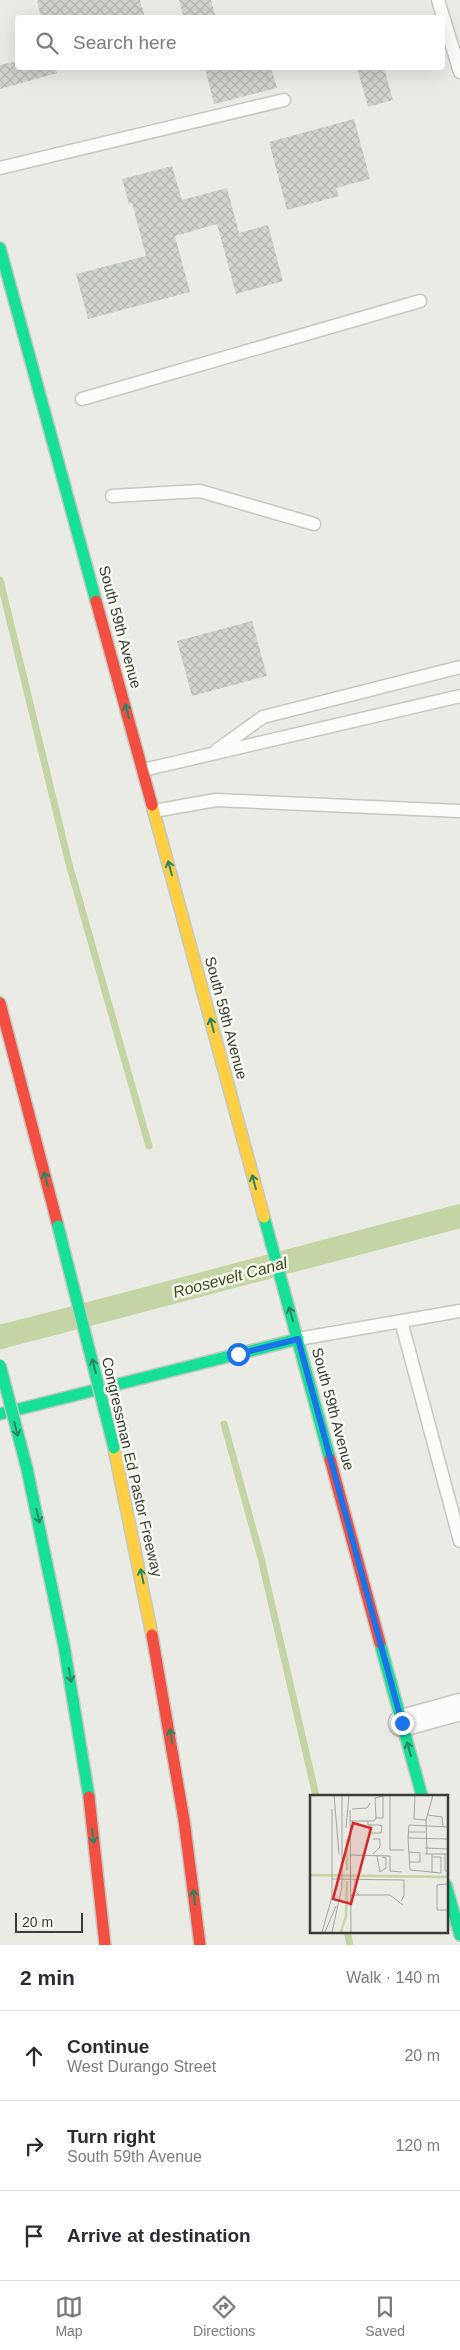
<!DOCTYPE html>
<html lang="en">
<head>
<meta charset="utf-8">
<style>
  body { margin:0; font-family:Arial,sans-serif; background:#f7f7f7; color:#2b2b33 }
  .scale { position:absolute; left:15px; bottom:12px; width:68px; box-sizing:border-box; padding-left:5px; border:2px solid #3a3b36; border-top:0; font-size:14px; line-height:18px; white-space:nowrap; color:#3a3b36; -webkit-text-stroke:4px #f7fbef; paint-order:stroke }
  .stop { position:absolute; width:15px; height:15px; margin:-11px; border:4px solid #1a73e8; border-radius:50%; background:#fff }
  .stop.end { background:#1a73e8; border-color:#fff; box-shadow:0 1px 5px #0008 }
  .list { margin:0; padding:0; list-style:none }
  h2 { display:flex; justify-content:space-between; align-items:center; height:65px; margin:0; padding:0 20px; font-size:21px }
  h2 small { font-size:16px; font-weight:400; color:#7c7c81 }
  .list li { display:grid; grid-template-columns:32px 1fr auto; gap:15px; align-items:center; box-sizing:border-box; height:90px; padding:0 20px; border-top:1px solid #e1e1e2 }
  .list b { display:block; font-size:19px; white-space:nowrap }
  .list p { margin:0; font-size:16px; white-space:nowrap; color:#7c7c81 }
  .list em { font-size:16px; font-style:normal; color:#7c7c81 }
  .icon { flex:none; width:28px; height:28px; fill:none; stroke:currentColor; stroke-width:2; stroke-linecap:round; stroke-linejoin:round }
  .map { position:relative; flex:none; width:460px; height:1945px; overflow:hidden }
  .search { position:absolute; background:#fff; box-shadow:0 5px 20px #0002; left:15px; right:15px; top:15px; height:55px; display:flex; align-items:center; gap:12px; box-sizing:border-box; padding:0 18px; border-radius:5px; color:#7c7c81; font-size:19px }
  .sheet { height:335px; background:#fff }
  nav { display:flex; justify-content:space-around; align-items:center; box-sizing:border-box; height:70px; border-top:1px solid #e1e1e2; background:#fff; font-size:14px; color:#7c7c81 }
  nav a { display:grid; justify-items:center; gap:2px }
  nav .on { color:#777973 }
  .map>svg:first-child { display:block }
  .lines { fill:none; stroke-linecap:round; stroke-linejoin:round }
  .stream { stroke:#c5d4a4; stroke-width:7 }
  .canal { stroke:#c5d4a4; stroke-width:24 }
  .building { fill:url(#building-cross-hatch) }
  .lane-casing { stroke:#c5c7c1; stroke-width:15 }
  .street-casing { stroke:#c5c7c1; stroke-width:29 }
  .fast-casing { stroke:#c5c7c1; stroke-width:14 }
  .slow-casing { stroke:#c5c7c1; stroke-width:14 }
  .jam-casing { stroke:#c5c7c1; stroke-width:14 }
  .lane { stroke:#fcfcfb; stroke-width:12 }
  .street { stroke:#fcfcfb; stroke-width:26 }
  .fast { stroke:#16e098; stroke-width:11 }
  .slow { stroke:#ffcf43; stroke-width:11 }
  .jam { stroke:#f24e42; stroke-width:11 }
  .fast-bridge-casing { stroke:#c5c7c1; stroke-width:14; stroke-linecap:butt }
  .fast-bridge { stroke:#16e098; stroke-width:11 }
  .oneway { stroke:#2a8562 }
  .route { stroke:#1a73e8; stroke-width:6 }
  .labels { text-anchor:middle; stroke-width:5; stroke-linejoin:round; paint-order:stroke }
  .street-label { font-size:15px; fill:#3a3b36; stroke:#f7fbef }
  .water-label { font-size:16px; font-style:italic; fill:#3c4919; stroke:#f7fbef }
  .inset-river { fill:none; stroke:#c5d4a4; stroke-width:2.5 }
  .inset-road { fill:none; stroke:#a3a59e; stroke-width:1 }
  .view { fill:#d62828; fill-opacity:0.15; stroke:#d62828; stroke-width:2.5 }
  .inset-edge { fill:none; stroke:#3a3b36; stroke-width:2.5 }
</style>
</head>
<body>
<div class="map">
<svg width="460" height="1945" viewBox="0 0 460 1945">
  <defs>
    <pattern id="building-cross-hatch" width="8" height="8" patternUnits="userSpaceOnUse" patternTransform="scale(1.25)"><rect width="8" height="8" fill="#d1d3cd"/><path d="M0 0l8 8M0 8l8-8" fill="none" stroke="#b4b6b1"/></pattern>
  </defs>
  <rect width="100%" height="100%" fill="#e9ebe4"/>
  <g class="lines">
    <path class="stream" d="M0,580l69,284 80,282
      M224,1424l37,134 55,238
      M347,1931l3,14"/>
    <path class="canal" d="M0,1337c154,-39 306,-81 460,-121"/>
  </g>
  <path class="building" d="M37,0h103l5,18h-104z
    M179,0h32l5,18h-32z
    M18,61v7h38l1,5 -57,16v-24z
    M205,68h66l6,20 -63,16z
    M357,68h27l9,32 -25,7z
    M354,119l16,60 -34,9 3,8 -52,14 -18,-68z
    M172,166l10,34 45,-12 12,45 29,-8 15,56 -47,13 -19,-70 -42,12 15,56 -102,27 -12,-45 70,-18 -14,-53 -3,1 -7,-25z
    M252,621l15,55 -75,20 -15,-55z"/>
  <g class="lines">
    <g class="lane-casing">
      <path id="lane" d="M438,0l22,72
        M0,168l284,-68
        M82,399l338,-98
        M112,496l88,-5 114,33
        M217,750l46,-33 197,-50
        M143,770l317,-74
        M154,811l62,-11 244,11
        M401,1321l59,220
        M298,1339l162,-28"/>
    </g>
    <g class="street-casing">
      <path id="street" d="M402,1723l58,-16"/>
    </g>
    <g class="fast-casing">
      <path id="fast" d="M0,248l96,353
        M264,1217l66,242
        M0,1414l298,-75
        M27,1469l37,177 25,151
        M380,1643l42,153
        M446,1885l14,50"/>
    </g>
    <g class="slow-casing">
      <path id="slow" d="M152,805l112,412
        M114,1448l38,187"/>
    </g>
    <g class="jam-casing">
      <path id="jam" d="M96,601l56,204
        M0,1003l58,223
        M330,1459l50,184
        M152,1635l32,185 16,125
        M89,1797l16,148"/>
    </g>
    <use href="#lane" class="lane"/>
    <use href="#street" class="street"/>
    <use href="#fast" class="fast"/>
    <use href="#slow" class="slow"/>
    <use href="#jam" class="jam"/>
    <g class="fast-bridge-casing">
      <path id="fast-bridge" d="M58,1226l56,222
        M0,1365l27,104"/>
    </g>
    <use href="#fast-bridge" class="fast-bridge"/>
  </g>
  <defs><path id="oneway-shaft" d="M-6 0H5M1.5-3L5.5 0L1.5 3" fill="none" stroke-width="1.6" stroke-linecap="round" stroke-linejoin="round" transform="scale(1.25)"/></defs>
  <g class="oneway">
    <use href="#oneway-shaft" transform="translate(127 711) rotate(-105)"/>
    <use href="#oneway-shaft" transform="translate(170 868) rotate(-105)"/>
    <use href="#oneway-shaft" transform="translate(212 1025) rotate(-105)"/>
    <use href="#oneway-shaft" transform="translate(46 1179) rotate(-105)"/>
    <use href="#oneway-shaft" transform="translate(254 1182) rotate(-105)"/>
    <use href="#oneway-shaft" transform="translate(291 1314) rotate(-106)"/>
    <use href="#oneway-shaft" transform="translate(94 1366) rotate(-104)"/>
    <use href="#oneway-shaft" transform="translate(16 1429) rotate(76)"/>
    <use href="#oneway-shaft" transform="translate(38 1516) rotate(77)"/>
    <use href="#oneway-shaft" transform="translate(142 1576) rotate(-102)"/>
    <use href="#oneway-shaft" transform="translate(70 1675) rotate(80)"/>
    <use href="#oneway-shaft" transform="translate(171 1736) rotate(-99)"/>
    <use href="#oneway-shaft" transform="translate(409 1749) rotate(-105)"/>
    <use href="#oneway-shaft" transform="translate(93 1836) rotate(82)"/>
    <use href="#oneway-shaft" transform="translate(194 1897) rotate(-97)"/>
  </g>
  <g class="lines">
    <path class="route" d="M238,1354l60,-15 104,384"/>
  </g>
  <g class="labels">
    <g class="street-label">
      <text transform="translate(120 627) rotate(75)" y="5">South 59th Avenue</text>
      <text transform="translate(226 1018) rotate(75)" y="5">South 59th Avenue</text>
      <text transform="translate(333 1409) rotate(75)" y="5">South 59th Avenue</text>
      <text transform="translate(132 1467) rotate(77)" y="5">Congressman Ed Pastor Freeway</text>
    </g>
    <g class="water-label">
      <text transform="translate(230 1277) rotate(-15)" y="6">Roosevelt Canal</text>
    </g>
  </g>
  <g transform="translate(310 1795)">
    <rect width="138" height="138" fill="#e9ebe4"/>
    <path class="inset-river" d="M37,75v-31M0,80l138,2M31,137l5,-16 1,-35"/>
    <path class="inset-road" d="M24,0l5,59M80,0v55h14M105,0l-1,24 12,1M42,14l15,-1 3,-5M40,15l1,122M118,20l14,2 1,10M40,26h24l2,-3h7v-22l-8,2 1,20M58,26v4h11l3,1 -1,7h-11v-8M138,32l-39,-2 -1,13 40,1M36,33l3,-33M99,37h16M98,43l2,32 31,3v-16h-9M115,53l23,1M99,57l11,1v9h-10M63,59l7,-7v-8h-7M115,59h23M117,59l-1,-34 7,-25M135,59v17h3M40,60l40,1v15l12,1M67,61l3,16 6,-4v-10l-4,-1M122,78v-19M22,84l72,1v16l-3,5M45,84v12l4,4M138,89l-11,1v25h11M41,100h39l13,10M12,137l10,-35v-88M15,137l11,-26M22,137l10,-45v-92"/>
    <path class="view" d="M43,28l18,5 -20,76 -18,-5z"/>
    <rect width="138" height="138" class="inset-edge"/>
  </g>
</svg>
<div class="scale">20 m</div>
<div class="stop" style="left:238px;top:1354px"></div>
<div class="stop end" style="left:402px;top:1723px"></div>
<div class="search"><svg class="icon" aria-label="search" viewBox="0 0 24 24"><circle cx="10" cy="10" r="6"/><path d="M15 15l6 6"/></svg>Search here</div>
</div>
<section class="sheet">
<h2>2 min<small>Walk · 140 m</small></h2>
<ul class="list">
<li><svg class="icon" aria-label="ahead" viewBox="0 0 24 24"><path d="M12 20V5M6 11l6-6 6 6"/></svg><div><b>Continue</b><p>West Durango Street</p></div><em>20 m</em></li>
<li><svg class="icon" aria-label="right" viewBox="0 0 24 24"><path d="M7 20v-9h11M14 6l5 5-5 5"/></svg><div><b>Turn right</b><p>South 59th Avenue</p></div><em>120 m</em></li>
<li><svg class="icon" aria-label="arrive" viewBox="0 0 24 24"><path d="M6 21V4h12l-3 4 3 4H6"/></svg><div><b>Arrive at destination</b></div></li>
</ul>
</section>
<nav>
<a class="on"><svg class="icon" aria-label="map" viewBox="0 0 24 24"><path d="M3 6l6-2 6 2 6-2v14l-6 2-6-2-6 2zM9 4v14M15 6v14"/></svg>Map</a>
<a><svg class="icon" aria-label="directions" viewBox="0 0 24 24"><path d="M12 3l9 9-9 9-9-9zM9 14v-3h6M13 9l2 2-2 2"/></svg>Directions</a>
<a><svg class="icon" aria-label="saved" viewBox="0 0 24 24"><path d="M7 4h10v16l-5-4-5 4z"/></svg>Saved</a>
</nav>
</body>
</html>
